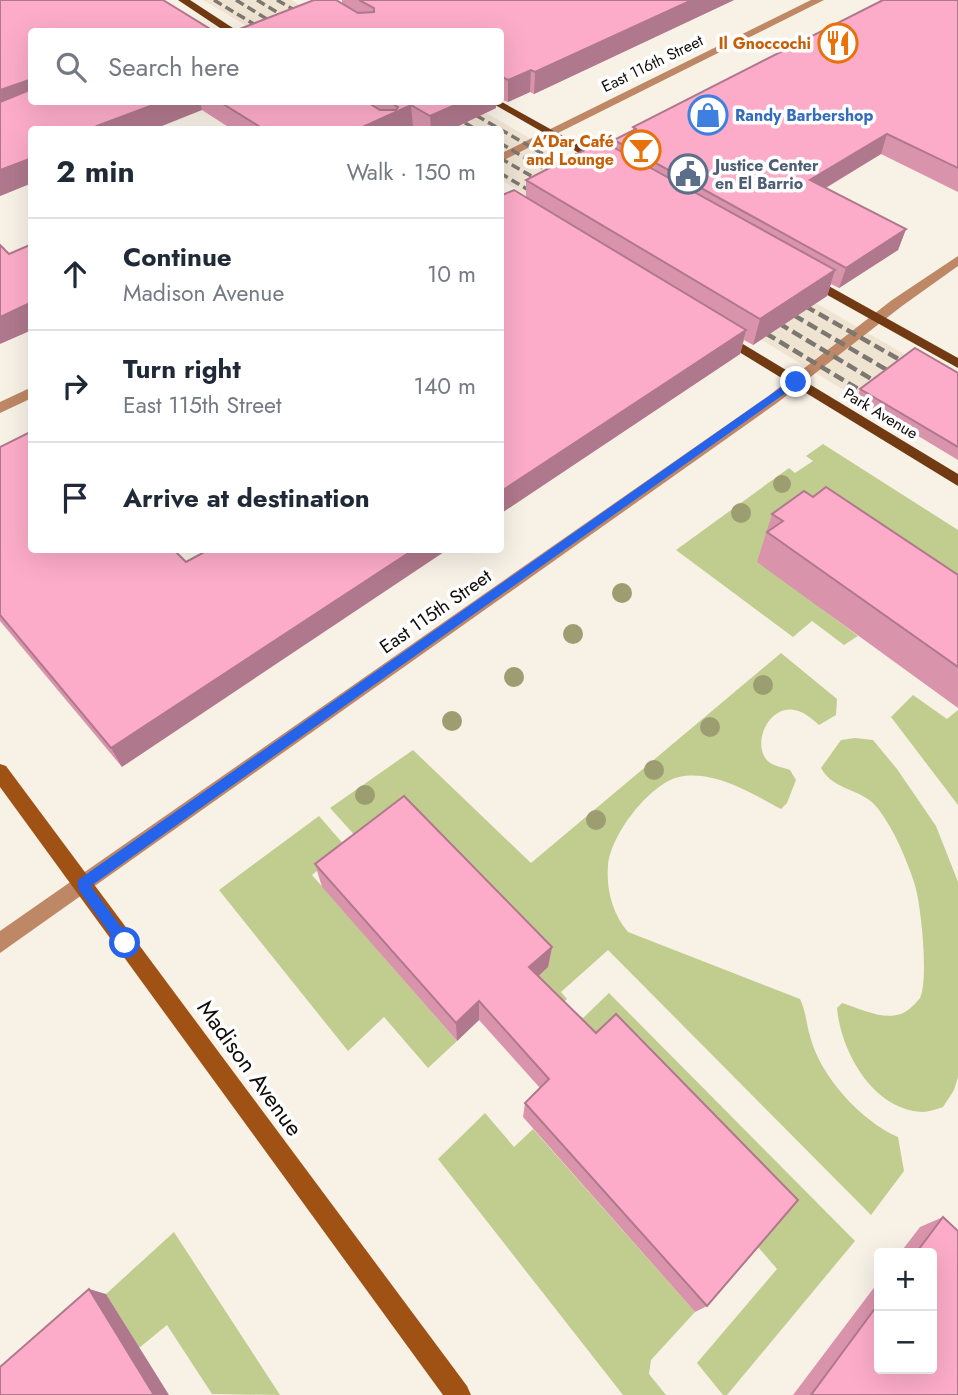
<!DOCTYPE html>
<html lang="en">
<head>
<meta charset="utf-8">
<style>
  body { margin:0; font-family:Jost,sans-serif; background:#f6f6f7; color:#1f2937 }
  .controls { position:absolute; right:21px; bottom:21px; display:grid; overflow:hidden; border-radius:7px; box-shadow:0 7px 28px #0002 }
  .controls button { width:63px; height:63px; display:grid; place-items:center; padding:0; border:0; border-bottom:2px solid #e0e1e3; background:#fff; color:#1f2937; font:35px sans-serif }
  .stop { position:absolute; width:21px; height:21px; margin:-16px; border:5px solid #2563eb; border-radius:50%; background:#fff }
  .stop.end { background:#2563eb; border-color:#fff; box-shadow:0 2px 7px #0008 }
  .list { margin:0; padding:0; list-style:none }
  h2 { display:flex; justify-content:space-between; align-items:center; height:91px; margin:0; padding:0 28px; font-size:30px }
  h2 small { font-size:23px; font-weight:400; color:#747a83 }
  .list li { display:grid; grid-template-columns:46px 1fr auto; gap:21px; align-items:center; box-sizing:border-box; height:112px; padding:0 28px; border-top:2px solid #e0e1e3 }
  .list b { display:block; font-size:26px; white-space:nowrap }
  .list p { margin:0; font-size:23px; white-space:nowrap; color:#747a83 }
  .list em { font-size:23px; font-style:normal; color:#747a83 }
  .icon { flex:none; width:38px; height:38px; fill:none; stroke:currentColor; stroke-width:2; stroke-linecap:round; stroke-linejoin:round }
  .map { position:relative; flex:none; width:958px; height:1395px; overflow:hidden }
  .search { position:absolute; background:#fff; box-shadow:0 7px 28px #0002; left:28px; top:28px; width:476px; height:77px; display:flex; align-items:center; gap:18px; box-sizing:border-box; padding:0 24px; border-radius:7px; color:#747a83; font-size:26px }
  .panel { position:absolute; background:#fff; box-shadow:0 7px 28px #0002; left:28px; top:126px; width:476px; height:427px; border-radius:7px }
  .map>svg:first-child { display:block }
  .built { fill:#efe3d2 }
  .green { fill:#c1cd8f }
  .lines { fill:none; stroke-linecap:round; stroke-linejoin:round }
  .minor { fill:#be8765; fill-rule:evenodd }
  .tertiary { fill:#be8765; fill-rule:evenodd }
  .secondary { fill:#a05114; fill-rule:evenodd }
  .primary { fill:#723a12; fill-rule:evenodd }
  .rail-far1 { stroke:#7c7770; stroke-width:3.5; stroke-dasharray:9 4.5; stroke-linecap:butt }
  .rail { stroke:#7c7770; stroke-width:4.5; stroke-dasharray:11 5; stroke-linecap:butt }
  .tree { fill:#9c9e72 }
  .wall { fill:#d994ac }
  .shaded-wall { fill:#b0788c }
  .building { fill:#fcacc8; stroke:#b0788c; stroke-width:2 }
  .route { fill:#2563eb }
  .labels { text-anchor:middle; stroke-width:7; stroke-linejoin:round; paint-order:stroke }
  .far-food-label { font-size:16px; font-weight:bold; fill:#c56008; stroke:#fff; text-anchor:end }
  .far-street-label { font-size:16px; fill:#100d0a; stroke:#fff }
  .far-shop-label { font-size:16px; font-weight:bold; fill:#366cbe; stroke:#fff; text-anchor:start }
  .far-service-label { font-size:16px; font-weight:bold; fill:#4e5e75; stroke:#fff; text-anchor:start }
  .street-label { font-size:19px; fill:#100d0a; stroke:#fff }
  .near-street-label { font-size:23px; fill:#100d0a; stroke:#fff }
</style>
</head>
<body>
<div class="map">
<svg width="958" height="1395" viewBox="0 0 958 1395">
  <rect width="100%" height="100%" fill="#f8f1e6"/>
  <path class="built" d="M203,0h88l55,31h-91z
    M370,102h97l491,283v75l-457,-280 -1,-50 -83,-1z"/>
  <path class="green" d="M823,444l135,86v83l-136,-4 36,27 -14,9 -32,-24 -19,16 -117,-87 113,-82 6,5 18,-12 -7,-5z
    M781,653l56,46 -1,16 -17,10c-9,-8 -20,-18 -34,-15 -19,4 -31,33 -19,49 5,7 16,8 24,11l6,10 -9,23 -6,6c-28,-15 -68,-40 -102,-32 -30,7 -69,59 -71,89 -2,24 5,49 20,66l172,67c6,12 6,24 10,37 10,40 51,85 88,101l6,34 -33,44 -263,-265 -47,42 6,7 -13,13 -195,-172 -29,-32 83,-58 118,113z
    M913,695l34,24 11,-9v95l-67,-88z
    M855,738l18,2 24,29 39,57 22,56v195l-4,13 -11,17c-7,2 -14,5 -21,5 -50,-3 -81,-61 -85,-104l5,-5c20,6 47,21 66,7 3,-2 10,-9 12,-12 9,-19 1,-96 -6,-116 -8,-24 -20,-52 -35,-72 -15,-22 -45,-18 -58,-42l20,-28z
    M319,816l27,31 -34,28 145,166 -29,27 -44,-51 -36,34 -129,-161z
    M609,993l246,248 -128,154h-4l-26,-32 80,-94 -213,-247 11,-11 8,7z
    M485,1113l29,34 19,-18 162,183 -44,48 -2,14 17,21h-43l-185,-236z
    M174,1232l106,163 -68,-1 -45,-69 -28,23 -33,-54z"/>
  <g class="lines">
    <path class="minor" d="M958,256v10l-56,40 -125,97 -777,550v-22l767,-534 125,-97z"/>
    <path class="tertiary" d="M811,0h13l-324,162v-8z
      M32,387v11l-32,15v-11z"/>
    <path class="secondary" d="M0,764l6,2 461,620 4,9h-28l-443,-608z"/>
    <path class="primary" d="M178,0h12l49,32h-13z
      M500,101l106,59 2,2 -10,2 -108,-62z
      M809,275l149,83v10l-154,-86 -1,-3z
      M723,332l235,142v12l-240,-147 -2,-3z"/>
    <path class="rail-far1" d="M214,0l53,32
      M236,0l52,32
      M257,0l53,32
      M277,0l55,32
      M430,102l47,28
      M453,102l123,71
      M500,143l63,37
      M500,158l49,28
      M500,173l42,25"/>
    <path class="rail" d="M791,298l125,71
      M780,307l124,73
      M765,315l123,74
      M752,325l126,76"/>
  </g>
  <g class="tree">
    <circle cx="782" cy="484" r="9"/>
    <circle cx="741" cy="513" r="10"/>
    <circle cx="622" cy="593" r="10"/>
    <circle cx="573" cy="634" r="10"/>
    <circle cx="514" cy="677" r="10"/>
    <circle cx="763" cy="685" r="10"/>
    <circle cx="452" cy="721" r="10"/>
    <circle cx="710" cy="727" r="10"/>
    <circle cx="654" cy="770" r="10"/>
    <circle cx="365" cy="795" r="10"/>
    <circle cx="596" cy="820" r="10"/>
  </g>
  <path class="wall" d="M0,0l32,32v70h464v6l-46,22h-33l-4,-3 -6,3h-174l-31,-20 -170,20v53l-32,13z
    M342,0h392l-200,94 -4,-2 -22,10 -8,-3v-67h-268l110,-28z
    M958,0v192l-77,-38 -55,34 80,41 -8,21 -59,38 -8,-4 -4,12 -74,49 -9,-5 -4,14 -240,160v-318l26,1v-17l87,-32 1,-8 19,-9v-4z
    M958,373v87l-101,-61 3,-10z
    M0,447l122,320 -122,-146z
    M813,497l145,78v133l-201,-146 15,-48z
    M315,864l237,83 -4,20 -10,9 169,330 -12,6 -172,-195 2,-14 15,-15 -61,-68 -22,21 -135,-154z
    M943,1217l15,178h-165l86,-114v88l53,-116h-32l20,-26z"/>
  <path class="shaded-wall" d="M692,0h42l-200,94 1,-22z
    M531,70l-1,22 -22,10v-22z
    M32,79v23l-32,14v-26z
    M161,102h39l2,8 -50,20h-54l-1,-4z
    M462,102h34v6l-46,22h-19l-1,-14z
    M411,105l2,22 -6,3h-51z
    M887,134l-6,20 -76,46 5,-20z
    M32,158v25l-32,13v-26z
    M906,229l-8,21 -59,38 7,-20z
    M835,270l-8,26 -74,49 7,-26z
    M32,302v28l-32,14v-27z
    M746,330l-6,24 -240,160v-22z
    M413,550h34l-325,217 -11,-19z
    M552,947l-4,20 -21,20 2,-20z
    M479,1001v19l-22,21 -1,-18z
    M89,1289l17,5 63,101h-15z"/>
  <path class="building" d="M0,0h163l52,32h-183v47l-32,11z
    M314,0h22l22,13 16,-1v-4l-15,-8h333l-157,72 -4,-2 -23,10 -8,-4v-44h-268z
    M883,0h75v168l-71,-34 -77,46 96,49 -60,39 -232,-128 22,-11 -3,-2z
    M32,89v13h129l-64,24 4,4h-69v28l-32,12v-68z
    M220,102h147l13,8h16l2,-3 -9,-5h73l-32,14 -19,-11 -55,25h-91z
    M602,141l233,129 -75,49 -234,-139z
    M514,190l232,140 -246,162v-296z
    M32,244v58l-32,15v-72l9,9z
    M915,348l43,25v74l-98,-58z
    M32,431v119h142l12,12 22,-12h205l-302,198 -111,-133v-168z
    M826,487l132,88v92l-191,-135 16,-11 -11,-7 32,-23 9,6z
    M404,796l148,151 -23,20 67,66 20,-19 182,186 -91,106 -182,-203 24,-24 -70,-78 -23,22 -141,-159z
    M943,1217l15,14v164h-147l68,-92v66h53v-116h-16z
    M89,1289l65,106h-154v-28z"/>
  <path class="route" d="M793,379l8,3 -710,504 39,53v9h-10l-42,-59v-9z"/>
  <defs>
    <g id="restaurant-ring" transform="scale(2.0125)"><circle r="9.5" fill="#fff" stroke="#e8710a" stroke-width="1.5"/><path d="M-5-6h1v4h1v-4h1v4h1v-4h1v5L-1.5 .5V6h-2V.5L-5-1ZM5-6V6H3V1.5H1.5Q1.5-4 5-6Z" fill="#e8710a"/></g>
    <g id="shop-ring" transform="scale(2.0125)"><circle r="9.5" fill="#fff" stroke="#3f7fe0" stroke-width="1.5"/><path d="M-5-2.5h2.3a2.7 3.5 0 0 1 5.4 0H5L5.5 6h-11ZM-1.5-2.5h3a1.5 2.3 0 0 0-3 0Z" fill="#3f7fe0"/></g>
    <g id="bar-ring" transform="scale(2.0125)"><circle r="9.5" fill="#fff" stroke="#e8710a" stroke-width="1.5"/><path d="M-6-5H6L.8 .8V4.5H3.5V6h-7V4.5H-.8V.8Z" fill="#e8710a"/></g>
    <g id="civic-ring" transform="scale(2.0125)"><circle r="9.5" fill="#fff" stroke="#5c6f8a" stroke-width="1.5"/><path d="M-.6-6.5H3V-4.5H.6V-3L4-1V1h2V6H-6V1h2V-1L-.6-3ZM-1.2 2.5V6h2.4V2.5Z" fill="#5c6f8a"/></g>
  </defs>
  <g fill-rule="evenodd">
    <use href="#restaurant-ring" x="838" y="43"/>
    <use href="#shop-ring" x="708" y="115"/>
    <use href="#bar-ring" x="641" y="150"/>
    <use href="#civic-ring" x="688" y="174"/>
  </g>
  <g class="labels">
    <g class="far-food-label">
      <text x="811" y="49">Il Gnoccochi</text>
      <text x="614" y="147">A’Dar Café<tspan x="614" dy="18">and Lounge</tspan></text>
    </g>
    <g class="far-street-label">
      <text transform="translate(652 63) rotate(-26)" y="6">East 116th Street</text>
      <text transform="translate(881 413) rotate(31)" y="6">Park Avenue</text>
    </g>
    <g class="far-shop-label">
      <text x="735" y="121">Randy Barbershop</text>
    </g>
    <g class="far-service-label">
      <text x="715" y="171">Justice Center<tspan x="715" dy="18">en El Barrio</tspan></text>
    </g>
    <g class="street-label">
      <text transform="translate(435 611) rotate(-35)" y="7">East 115th Street</text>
    </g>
    <g class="near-street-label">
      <text transform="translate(250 1068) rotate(54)" y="8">Madison Avenue</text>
    </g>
  </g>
</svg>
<div class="controls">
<button>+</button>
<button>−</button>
</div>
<div class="stop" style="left:125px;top:943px"></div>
<div class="stop end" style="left:796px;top:382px"></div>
<div class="search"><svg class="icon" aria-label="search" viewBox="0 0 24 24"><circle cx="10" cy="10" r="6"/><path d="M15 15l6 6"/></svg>Search here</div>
<section class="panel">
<h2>2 min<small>Walk · 150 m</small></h2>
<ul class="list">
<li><svg class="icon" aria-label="ahead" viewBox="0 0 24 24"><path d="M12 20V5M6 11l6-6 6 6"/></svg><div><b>Continue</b><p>Madison Avenue</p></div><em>10 m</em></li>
<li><svg class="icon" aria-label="right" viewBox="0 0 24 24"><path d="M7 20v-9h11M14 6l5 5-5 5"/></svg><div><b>Turn right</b><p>East 115th Street</p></div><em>140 m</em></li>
<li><svg class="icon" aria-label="arrive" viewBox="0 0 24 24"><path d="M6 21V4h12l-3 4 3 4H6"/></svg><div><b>Arrive at destination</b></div></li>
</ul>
</section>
</div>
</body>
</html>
